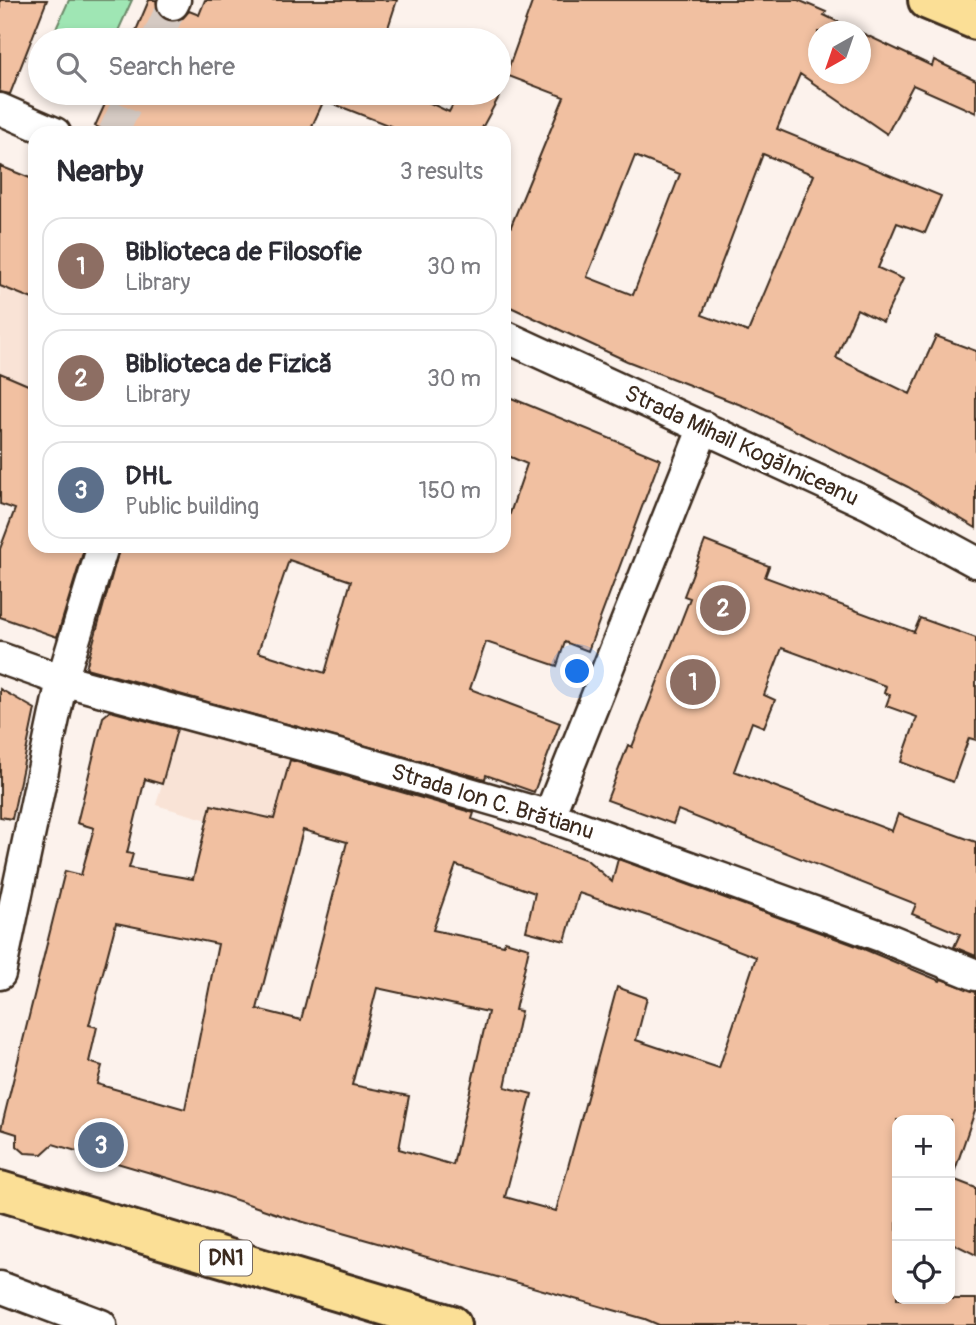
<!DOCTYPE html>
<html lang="en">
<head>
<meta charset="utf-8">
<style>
  body { margin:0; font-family:Pangolin,sans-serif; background:#f2f2f3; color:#2b2b33 }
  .controls { position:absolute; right:21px; bottom:21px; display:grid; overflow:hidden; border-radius:14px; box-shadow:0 4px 10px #0003 }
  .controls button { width:63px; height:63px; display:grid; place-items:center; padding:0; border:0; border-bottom:2px solid #e1e1e2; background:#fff; color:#2b2b33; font:35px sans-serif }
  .compass { position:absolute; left:808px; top:21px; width:63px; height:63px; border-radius:50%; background:#fff; box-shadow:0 4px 10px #0003; rotate:220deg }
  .you { position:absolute; left:578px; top:672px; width:24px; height:24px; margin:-18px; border:5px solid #fff; border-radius:50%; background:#1a73e8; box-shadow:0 0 0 10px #1a73e833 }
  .badge { display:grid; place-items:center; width:46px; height:46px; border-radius:50%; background:#ea580c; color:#fff; font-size:23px; font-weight:700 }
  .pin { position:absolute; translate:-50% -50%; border:4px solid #fff; box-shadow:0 2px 7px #0006 }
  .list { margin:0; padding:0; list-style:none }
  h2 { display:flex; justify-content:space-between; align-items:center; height:91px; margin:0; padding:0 28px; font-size:30px }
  h2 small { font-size:23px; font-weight:400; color:#7c7c81 }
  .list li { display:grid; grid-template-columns:46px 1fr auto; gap:21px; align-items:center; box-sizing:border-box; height:98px; margin:0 14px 14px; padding:0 14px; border:2px solid #e1e1e2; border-radius:21px }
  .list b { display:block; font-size:26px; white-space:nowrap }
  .list p { margin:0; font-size:23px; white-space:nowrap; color:#7c7c81 }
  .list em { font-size:23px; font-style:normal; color:#7c7c81 }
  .icon { flex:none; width:38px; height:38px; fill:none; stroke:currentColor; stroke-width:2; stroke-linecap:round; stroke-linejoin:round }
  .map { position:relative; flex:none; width:976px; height:1325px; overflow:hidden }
  .search { position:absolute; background:#fff; box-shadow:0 4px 10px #0003; left:28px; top:28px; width:483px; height:77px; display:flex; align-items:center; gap:18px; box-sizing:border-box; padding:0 24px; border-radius:38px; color:#7c7c81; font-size:26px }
  .panel { position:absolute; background:#fff; box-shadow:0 4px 10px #0003; left:28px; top:126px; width:483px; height:427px; border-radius:21px }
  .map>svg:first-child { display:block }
  .built { fill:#f9e3d6 }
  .green { fill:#9fe6b4; stroke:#6d8869; stroke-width:2 }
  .building { fill:#f1c0a1; stroke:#3b2a1e; stroke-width:2; fill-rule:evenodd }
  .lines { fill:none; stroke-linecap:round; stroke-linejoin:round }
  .minor-tunnel { stroke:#d5cac3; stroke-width:30; stroke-dasharray:30 15; stroke-linecap:butt }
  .minor-casing { stroke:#3b2a1e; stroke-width:35 }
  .major-casing { stroke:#3b2a1e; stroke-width:44 }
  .minor { stroke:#fff; stroke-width:30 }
  .major { stroke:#fbdf96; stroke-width:38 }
  .labels { text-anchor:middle; stroke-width:6; stroke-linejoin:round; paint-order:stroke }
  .shield { fill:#fff; stroke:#766a62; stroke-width:2 }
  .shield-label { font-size:21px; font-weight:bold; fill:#3b2a1e }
  .street-label { font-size:23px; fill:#3b2a1e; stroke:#fff }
</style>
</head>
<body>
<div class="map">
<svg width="976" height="1325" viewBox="0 0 976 1325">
  <rect width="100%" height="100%" fill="#fcf2ec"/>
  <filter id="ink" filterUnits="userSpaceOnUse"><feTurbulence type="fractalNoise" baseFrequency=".0143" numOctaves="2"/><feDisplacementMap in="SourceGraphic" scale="14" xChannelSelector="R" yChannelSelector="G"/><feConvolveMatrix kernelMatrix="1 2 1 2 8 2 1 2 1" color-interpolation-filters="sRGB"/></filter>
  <g filter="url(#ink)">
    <path class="built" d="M0,166l35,14v279l-35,-13z
      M178,726l112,32 -16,61 -66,1 -52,-15z"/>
    <path class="green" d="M69,0h63l-18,40h-39l-20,-9z"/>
    <path class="building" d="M0,0h47l-37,94 -10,-2z
      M149,0h7l3,14 6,5 8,2 10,-3 6,-7 10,4 6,-15h192l-13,40h-252z
      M533,0h265l28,12 -2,3 35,17h-41v42h42v-42l72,34 2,-6 42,20v33l-63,-28 -26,49 -87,-60 -23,55 164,67 -16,37 -28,-10 -19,45 25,11 -20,43 -26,-13 -21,49 74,36 26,-58 40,15v177l-68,-41 -154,-77 -127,-49 -123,-57v-61l60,-146 -58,-22zM763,154l51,21 -66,157 -46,-17zM635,156l45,18 -47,121 -46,-18z
      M110,93h299l40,19 10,-19h42l-19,35 10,5h-84l-84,-33 -15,33h-200l-14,-7z
      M0,166l35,14v120l-35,-14z
      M0,373l35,15v158h50l-28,91 -57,-20v-68l15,-40 -15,-5z
      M504,395l156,64 -72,192 -23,-9 -8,24 -71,-24 -16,47 90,34 -26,69 -48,-17 -1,4 -399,-111 34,-122h384v-15l23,-67 -23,-10zM289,560l62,21 -26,92 -67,-21z
      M705,541l64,25 -4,11 149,55 6,-14 56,20v102l-7,-2 -16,44 -52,-20 16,-45 -31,-11 4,-11 -6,-2 2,-7 -104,-38 -18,47 11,5 -11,27 -12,-5 -18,49 158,60 6,-17 78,28v114l-22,-9 6,-13 -48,-20 4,-10 -238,-94 -5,14 -66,-24 21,-55 4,2 58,-149 -6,-2z
      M0,689l35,20 -23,110 -12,-2z
      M110,711l67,18 -15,55 -17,-5 -18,74 6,1 -4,14 64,11 18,-74 63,14 16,-59 184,53 -2,6 115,41 25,22 6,-23 236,86 86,36 1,-2 35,13v116l-22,65 -4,-1v-52h-53v179h79v26h-317l-14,-6 -359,-102 -88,-30 -145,-43 -11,10 -17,-1 -8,-7v-12l-16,-5 64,-258 16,4 13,-47 -17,-5 26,-106zM303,830l44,12 -46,178 -44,-11zM456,865l79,28 -9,38 39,10 14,-48 87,29 90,35 -37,111 -83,-28 11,-42 -30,-11 -61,224 -51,-14 27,-103 -27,-7 16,-76 -6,-1 14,-62 -24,-7 -1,4 -71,-15zM116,923l102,21 -33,165 -88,-25 5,-18 -13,-4 8,-35 -8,-2zM377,988l111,24 -35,153 -54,-16 10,-53 -57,-11z
      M950,1178l26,10v67l-26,-13z"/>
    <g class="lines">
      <path class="minor-tunnel" d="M156,40l17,-36
        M113,133l19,-40"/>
      <g class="minor-casing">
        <path id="minor" d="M173,4l2,-4
          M0,109l55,24
          M504,336l365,168 107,58
          M0,658l62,22 280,76 207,60 334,121 93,38
          M549,816l155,-389
          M0,974l62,-294 41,-134
          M0,1287l101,38"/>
      </g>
      <g class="major-casing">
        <path id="major" d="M928,0l48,20
          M0,1191l451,134"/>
      </g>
      <use href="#minor" class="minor"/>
      <use href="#major" class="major"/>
    </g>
  </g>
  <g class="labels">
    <rect class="shield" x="200" y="1240.5" width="52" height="35" rx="5"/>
    <g class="shield-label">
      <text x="226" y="1265">DN1</text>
    </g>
    <g class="street-label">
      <text transform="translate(742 445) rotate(25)" y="8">Strada Mihail Kogălniceanu</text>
      <text transform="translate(493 801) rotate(17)" y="8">Strada Ion C. Brătianu</text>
    </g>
  </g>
</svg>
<div class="controls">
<button>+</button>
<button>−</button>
<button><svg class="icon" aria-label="locate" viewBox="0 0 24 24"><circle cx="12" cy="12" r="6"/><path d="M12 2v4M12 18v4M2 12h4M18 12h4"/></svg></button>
</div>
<svg class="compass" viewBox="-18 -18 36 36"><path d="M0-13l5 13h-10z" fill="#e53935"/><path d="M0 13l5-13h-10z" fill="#7c7c81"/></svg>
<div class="you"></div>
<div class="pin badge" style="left:693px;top:682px;background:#8d6e63">1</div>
<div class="pin badge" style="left:723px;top:608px;background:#8d6e63">2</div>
<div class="pin badge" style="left:101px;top:1145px;background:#5c6f8a">3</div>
<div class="search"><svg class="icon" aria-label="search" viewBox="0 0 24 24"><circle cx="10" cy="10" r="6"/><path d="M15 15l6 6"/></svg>Search here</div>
<section class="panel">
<h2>Nearby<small>3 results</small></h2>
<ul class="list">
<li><span class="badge" style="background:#8d6e63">1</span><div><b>Biblioteca de Filosofie</b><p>Library</p></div><em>30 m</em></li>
<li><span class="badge" style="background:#8d6e63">2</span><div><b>Biblioteca de Fizică</b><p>Library</p></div><em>30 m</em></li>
<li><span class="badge" style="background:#5c6f8a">3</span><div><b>DHL</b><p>Public building</p></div><em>150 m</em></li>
</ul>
</section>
</div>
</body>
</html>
